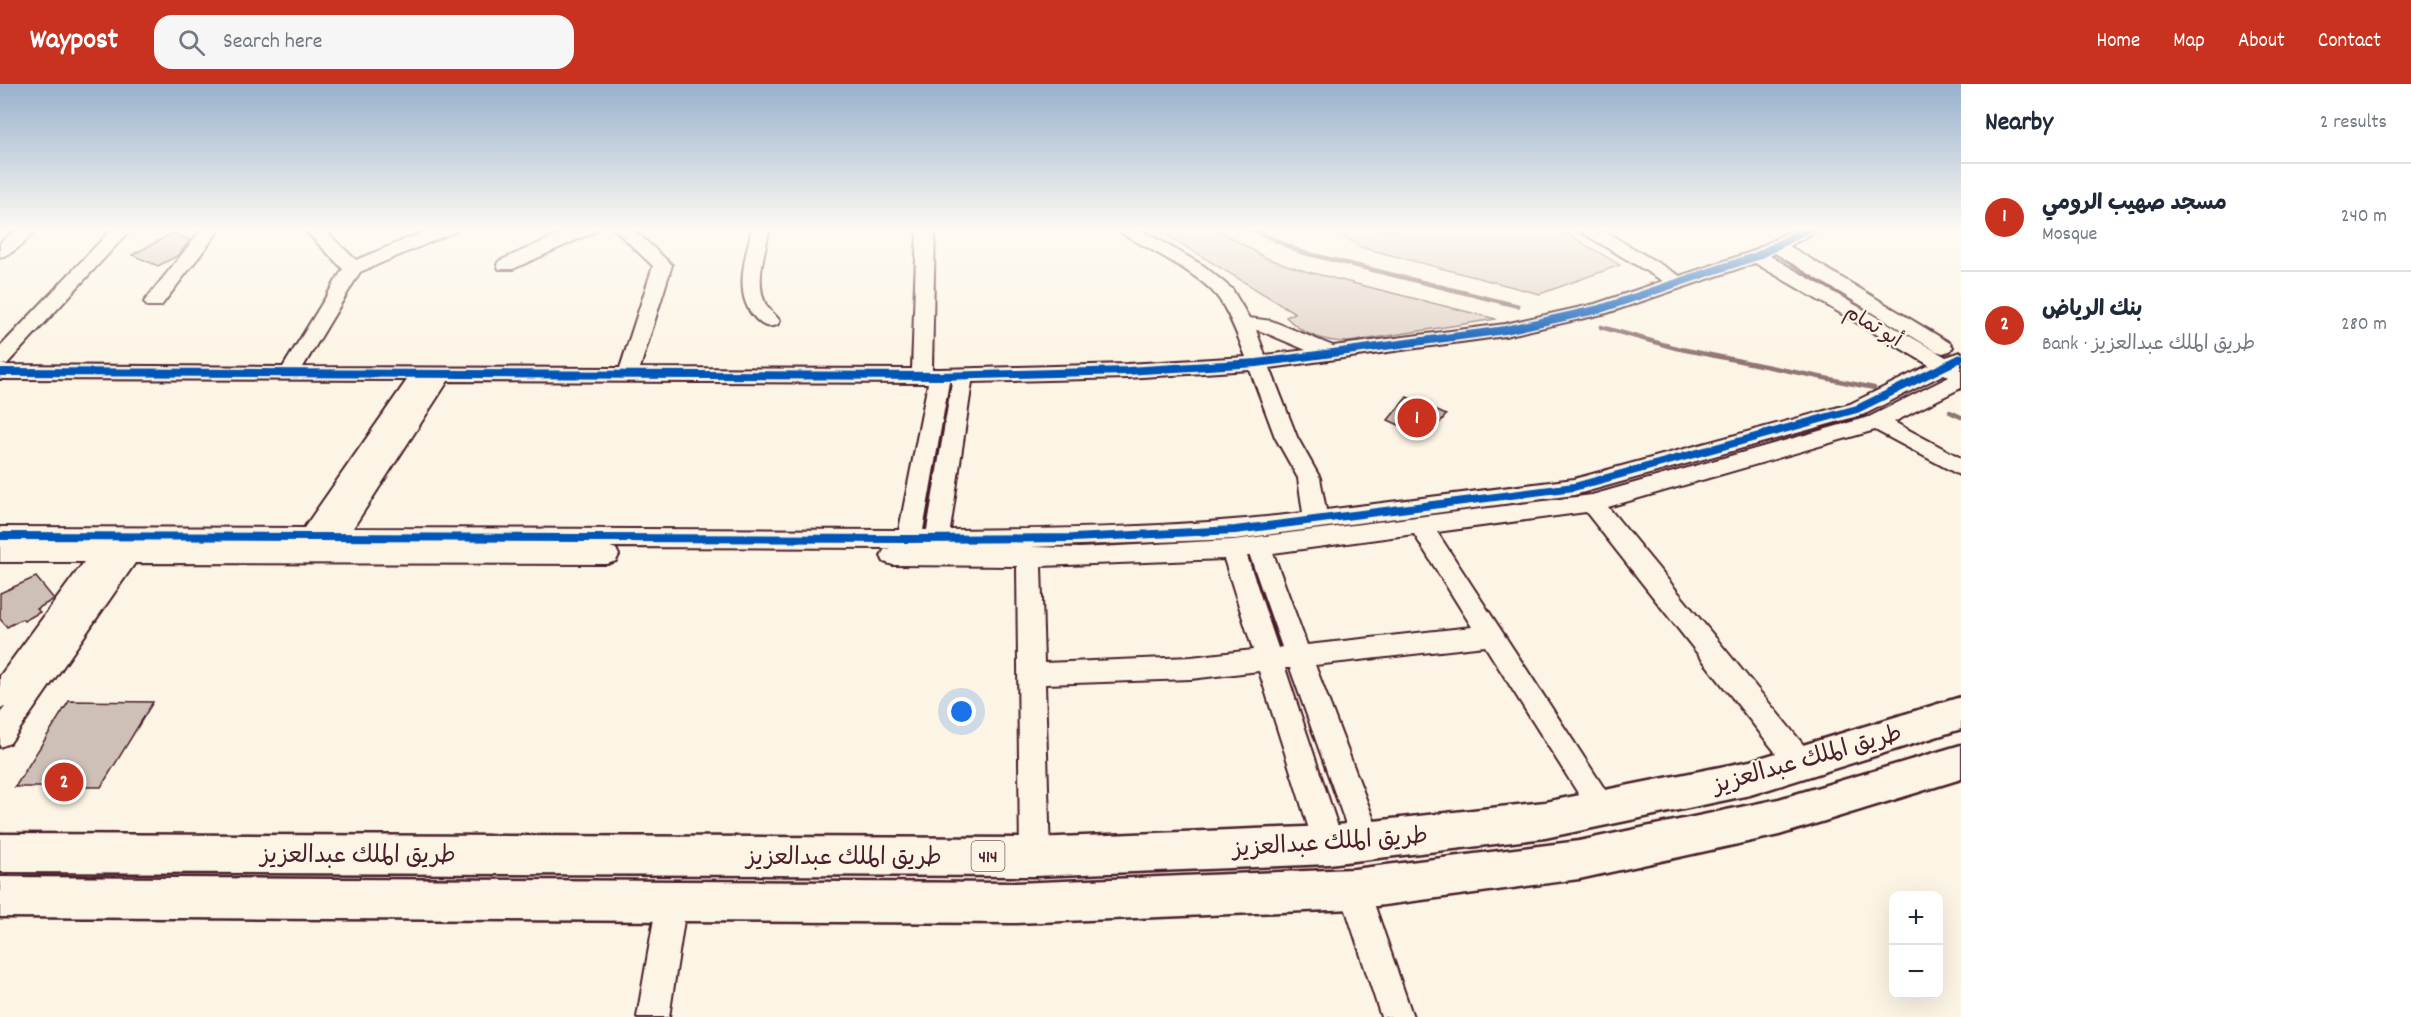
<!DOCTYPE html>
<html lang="en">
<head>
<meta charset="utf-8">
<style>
  body { margin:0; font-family:Dekko,"Playpen Sans Arabic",sans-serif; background:#f6f6f7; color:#1f2937 }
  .controls { position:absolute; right:18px; bottom:18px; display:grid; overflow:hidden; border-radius:12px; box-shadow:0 6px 24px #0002 }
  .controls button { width:54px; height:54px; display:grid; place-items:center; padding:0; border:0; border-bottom:2px solid #e0e1e3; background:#fff; color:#1f2937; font:30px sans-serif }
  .you { position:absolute; left:962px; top:628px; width:21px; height:21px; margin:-15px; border:4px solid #fff; border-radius:50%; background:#1a73e8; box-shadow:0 0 0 9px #1a73e833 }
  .badge { display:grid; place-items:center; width:39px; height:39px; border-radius:50%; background:#c8321e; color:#fff; font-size:20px; font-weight:700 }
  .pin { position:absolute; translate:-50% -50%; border:3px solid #fff; box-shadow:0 2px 6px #0006 }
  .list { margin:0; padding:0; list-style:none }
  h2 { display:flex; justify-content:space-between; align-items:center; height:78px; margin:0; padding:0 24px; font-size:26px }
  h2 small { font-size:20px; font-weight:400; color:#747a83 }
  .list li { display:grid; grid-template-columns:39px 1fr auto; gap:18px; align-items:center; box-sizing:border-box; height:108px; padding:0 24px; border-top:2px solid #e0e1e3 }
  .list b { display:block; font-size:22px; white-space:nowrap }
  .list p { margin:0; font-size:20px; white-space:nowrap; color:#747a83 }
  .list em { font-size:20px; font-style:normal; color:#747a83 }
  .icon { flex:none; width:33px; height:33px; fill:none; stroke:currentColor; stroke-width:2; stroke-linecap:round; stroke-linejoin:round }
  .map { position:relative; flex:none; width:1961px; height:933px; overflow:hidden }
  header { display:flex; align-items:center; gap:36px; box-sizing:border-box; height:84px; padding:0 30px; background:#c8321e; color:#fff }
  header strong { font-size:28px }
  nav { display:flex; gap:33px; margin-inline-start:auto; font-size:21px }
  .search { width:420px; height:54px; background:#f6f6f7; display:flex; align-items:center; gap:15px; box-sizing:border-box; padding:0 21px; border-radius:18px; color:#747a83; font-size:22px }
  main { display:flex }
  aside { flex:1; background:#fff }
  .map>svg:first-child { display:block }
  .green { fill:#e2d5ca; stroke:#967a7a; stroke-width:1.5 }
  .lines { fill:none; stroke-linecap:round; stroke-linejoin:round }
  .stream { stroke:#917474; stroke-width:4.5 }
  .building { fill:#cfc0b7; stroke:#4a1f2b; stroke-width:1.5 }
  .minor-casing { stroke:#4a1f2b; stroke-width:4 }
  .highway-casing { stroke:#4a1f2b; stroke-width:5 }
  .minor { fill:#fcf5e5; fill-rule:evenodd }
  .highway { fill:#fcf5e5; fill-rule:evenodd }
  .cycleway-casing { stroke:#fcf5e5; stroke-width:10 }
  .cycleway { stroke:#0057b8; stroke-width:8 }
  .labels { text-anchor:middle; stroke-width:4.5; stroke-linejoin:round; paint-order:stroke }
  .shield { fill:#fcf5e5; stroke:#7f5f63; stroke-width:1.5 }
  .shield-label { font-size:18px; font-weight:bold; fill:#4a1f2b }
  .street-label { font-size:20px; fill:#4a1f2b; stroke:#fcf5e5 }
  .near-street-label { font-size:24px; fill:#4a1f2b; stroke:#fcf5e5 }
</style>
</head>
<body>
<header>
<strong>Waypost</strong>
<div class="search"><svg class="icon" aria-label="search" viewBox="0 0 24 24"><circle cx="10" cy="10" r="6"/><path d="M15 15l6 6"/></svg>Search here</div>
<nav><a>Home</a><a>Map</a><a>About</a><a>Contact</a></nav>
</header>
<main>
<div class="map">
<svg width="1961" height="933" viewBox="0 0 1961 933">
  <rect width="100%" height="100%" fill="#fcf5e5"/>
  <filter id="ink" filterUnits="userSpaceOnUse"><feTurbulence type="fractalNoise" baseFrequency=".0167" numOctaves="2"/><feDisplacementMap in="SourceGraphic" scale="12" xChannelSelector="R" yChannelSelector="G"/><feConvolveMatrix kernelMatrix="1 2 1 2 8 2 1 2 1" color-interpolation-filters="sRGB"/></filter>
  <g filter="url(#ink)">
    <path class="green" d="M1155,144h60l51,30 39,13 191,48 -147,23c-24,0 -46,-7 -63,-25l9,-4z
      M1332,144h226l62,37 -80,29 -180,-47z"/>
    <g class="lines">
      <path class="stream" d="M1249,144l52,24 217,54
        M1601,243l75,21 198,40
        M1950,328l11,5"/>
    </g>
    <path class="building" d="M173,149l17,7 -11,15 -21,11 -26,-11z
      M1407,313l39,18 -19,23 -39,-18z
      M36,493l18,22 -17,10 3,3 -16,9 -2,-2 -15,8 -7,-8v-26z
      M69,617l84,1 -52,85h-86z"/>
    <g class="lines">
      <g class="minor-casing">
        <path id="minor" d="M17,144h18c-5,12 -22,26 -35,29v-14z
          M113,144h19l-125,136 -6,1 282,2 60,-98 -40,-41h19l34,32 77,-32h24l-3,4 -94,40 -57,95 317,1 33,-102 -40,-38h19l40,37 -32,103 272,1 5,-141h18l-3,141h8l187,-5 119,-7c-8,-20 -15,-40 -27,-58 -17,-25 -73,-51 -99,-67l-3,-4h21l66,38 28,23 17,29 23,3 61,25 172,-22 90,-20 68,-23 -82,-49 -3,-4h21l81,48 71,-24 45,-24h22l-3,4 -26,14 161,97 3,4 -3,4 -7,2 -7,-2 -161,-98 -5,3 176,101 15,-5v36l-67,34 67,36v18l-86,-46 -267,77 203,247 4,9 -4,9 -10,3 -10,-3 -205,-260 -149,20 180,276 -4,9 -10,4 -10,-4 -108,-171 -170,19 67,176 -5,10 -10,4 -10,-4 -5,-10 -62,-173h-5l59,177 -5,10 -10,4 -10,-4 -5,-10 -55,-174 -68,8 -146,5 5,173 -4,10 -11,4 -11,-4 -4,-10 -3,-291 -124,-1 -9,-3 -3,-6 3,-6 6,-2 -280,-1 6,2 3,6 -3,6 -9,3 -472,-1 -125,180 -10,4v-34l5,-6 -5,1v-32l84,-114h-84v-35l304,1 103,-148 -407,-1v-32zM1755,179l174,102 -79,39 -276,75 -248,31 -6,-32 -23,-41 -27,-69 235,-32 102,-23zM1256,246l5,1 45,19 -41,5zM1250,286l25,67 23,41 5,35c-117,14 -235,16 -353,17l22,-148 155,-4zM1944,290l5,3 -80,40 -277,78 -359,45 -153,8 -50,-1 205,-8 339,-44 291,-81zM448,297l480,2 -29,147 -546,-2zM949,298h3l-25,148h-4zM1414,450l58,93 -165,18 -34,-92zM1247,472h3l32,91 -4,1zM1224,475l29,91 -62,7 -147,6 -3,-97z
          M203,144h18l-60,78h-14l-3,-4 3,-4z
          M574,144h23l-3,4 -81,37h-14l-2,-4 2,-4z
          M752,144h18c-5,23 -15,52 -5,75 3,7 10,11 15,18l-3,4c-10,3 -14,1 -21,-6 -24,-24 -10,-63 -4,-91z
          M1354,790l11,5 4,10 44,128h-32l-42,-128 4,-10z
          M672,802l11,4 4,11 -18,116h-32l20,-116 4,-11z"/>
      </g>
      <g class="highway-casing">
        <path id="highway" d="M1961,613v32l-211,66 -205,43 -216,26 -294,12 -1035,-4v-38l1035,4 294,-12 216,-24 205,-41z
          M1961,661v34l-182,56 -200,44 -225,30 -338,14 -1016,-6v-40l1016,6 338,-14 225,-28 200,-42z"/>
      </g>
      <use href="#minor" class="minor"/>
      <use href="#highway" class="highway"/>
      <g class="cycleway-casing">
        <path id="cycleway" d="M0,288l940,4 187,-5 130,-8 248,-33 95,-21 157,-53 52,-28
          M0,452l909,3 164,-1 162,-8 339,-43 283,-78 104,-51"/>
      </g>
      <use href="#cycleway" class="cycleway"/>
    </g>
  </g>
  <linearGradient id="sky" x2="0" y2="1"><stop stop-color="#98b1cd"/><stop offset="0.53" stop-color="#fefaf3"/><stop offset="1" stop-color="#fefaf3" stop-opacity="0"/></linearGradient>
  <rect width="1961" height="274" fill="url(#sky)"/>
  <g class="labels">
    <rect class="shield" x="971.5" y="757" width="33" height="30" rx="4.5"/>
    <g class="shield-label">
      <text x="988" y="778">414</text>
    </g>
    <g class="street-label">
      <text transform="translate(1874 241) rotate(31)" y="7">أبو تمام</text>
    </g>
    <g class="near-street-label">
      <text transform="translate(1807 674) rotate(-16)" y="8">طريق الملك عبدالعزيز</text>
      <text transform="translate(1330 757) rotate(-4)" y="8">طريق الملك عبدالعزيز</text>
      <text x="358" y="778">طريق الملك عبدالعزيز</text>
      <text x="844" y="780">طريق الملك عبدالعزيز</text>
    </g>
  </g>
</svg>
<div class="controls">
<button>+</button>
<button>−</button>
</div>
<div class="you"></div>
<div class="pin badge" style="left:1417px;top:334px">1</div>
<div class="pin badge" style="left:64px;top:698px">2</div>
</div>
<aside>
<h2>Nearby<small>2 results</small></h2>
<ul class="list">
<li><span class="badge">1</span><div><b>مسجد صهيب الرومي</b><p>Mosque</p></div><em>240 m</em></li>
<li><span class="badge">2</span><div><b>بنك الرياض</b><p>Bank · طريق الملك عبدالعزيز</p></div><em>280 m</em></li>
</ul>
</aside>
</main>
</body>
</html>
